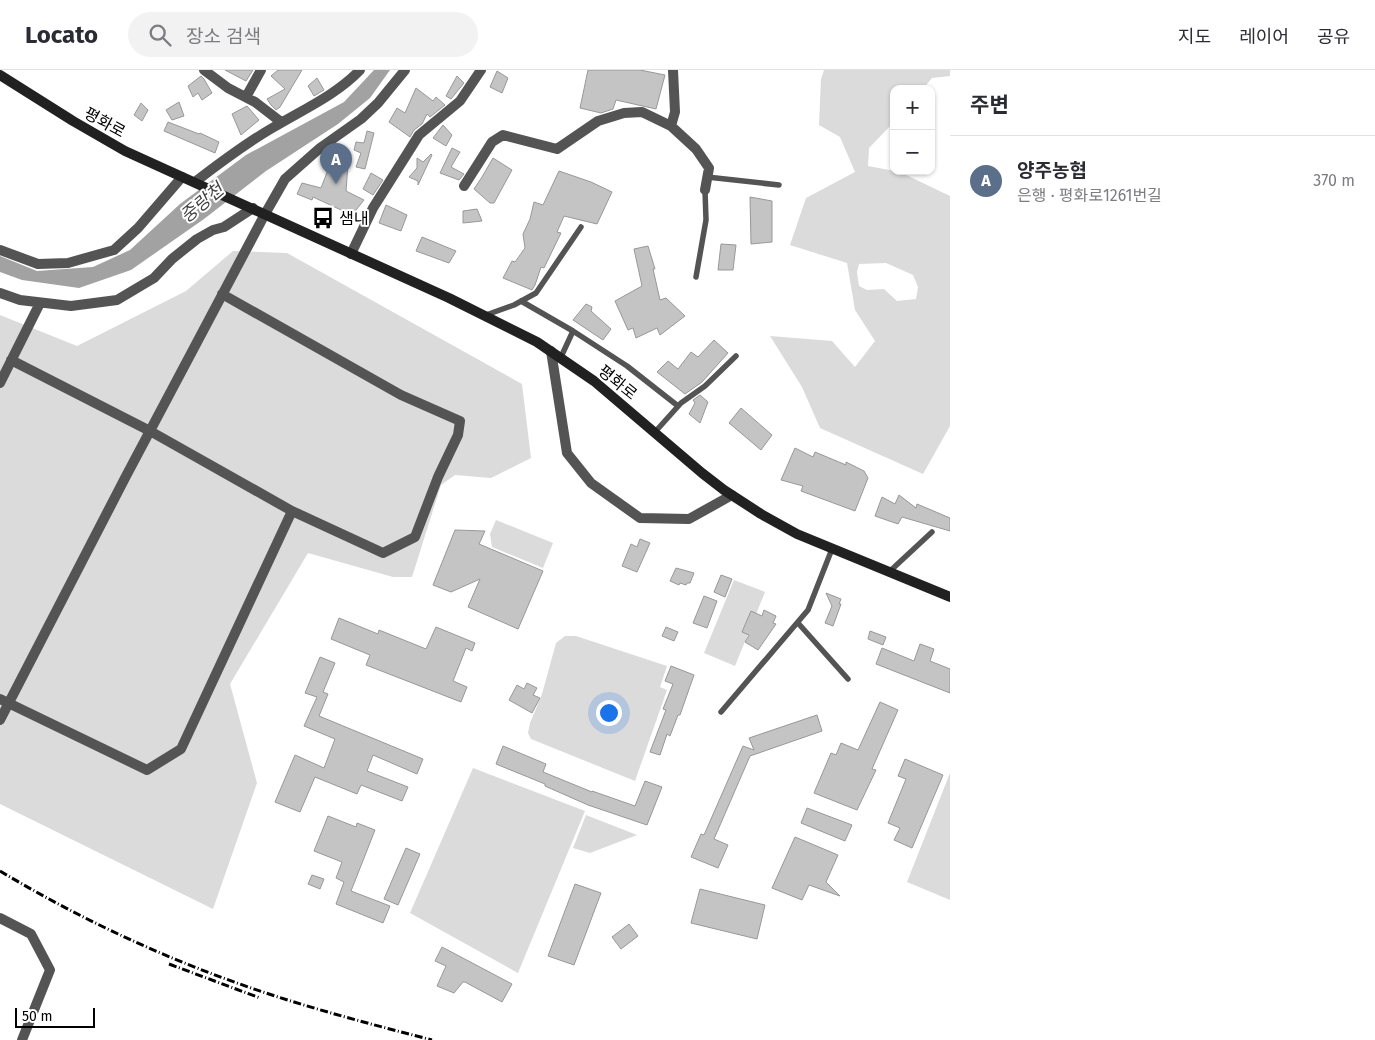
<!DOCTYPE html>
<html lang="ko">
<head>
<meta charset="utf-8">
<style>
  body { margin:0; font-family:"Fira Sans","Noto Sans KR",sans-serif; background:#f2f2f3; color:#2b2b33 }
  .controls { position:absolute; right:15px; top:15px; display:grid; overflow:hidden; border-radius:10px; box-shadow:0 1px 4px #0004 }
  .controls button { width:45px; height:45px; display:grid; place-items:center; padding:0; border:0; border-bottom:1px solid #e1e1e2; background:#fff; color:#2b2b33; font:25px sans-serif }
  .scale { position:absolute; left:15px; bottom:12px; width:80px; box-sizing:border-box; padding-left:5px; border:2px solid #000; border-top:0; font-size:14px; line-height:18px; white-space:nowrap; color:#000; -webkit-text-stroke:4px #fff; paint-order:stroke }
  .you { position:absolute; left:608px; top:642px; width:18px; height:18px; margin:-12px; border:4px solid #fff; border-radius:50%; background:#1a73e8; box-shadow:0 0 0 8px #1a73e833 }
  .badge { display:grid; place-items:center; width:32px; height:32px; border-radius:50%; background:#000; color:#fff; font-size:16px; font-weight:700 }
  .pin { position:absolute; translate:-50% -41px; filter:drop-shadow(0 1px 2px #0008) }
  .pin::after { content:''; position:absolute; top:26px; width:18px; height:15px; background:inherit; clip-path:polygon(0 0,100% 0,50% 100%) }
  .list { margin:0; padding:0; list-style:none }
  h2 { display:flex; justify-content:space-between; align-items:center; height:65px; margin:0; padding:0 20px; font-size:21px }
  h2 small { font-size:16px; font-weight:400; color:#7c7c81 }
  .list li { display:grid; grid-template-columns:32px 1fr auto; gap:15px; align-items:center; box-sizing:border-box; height:90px; padding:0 20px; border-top:1px solid #e1e1e2 }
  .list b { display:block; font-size:19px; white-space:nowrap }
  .list p { margin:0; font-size:16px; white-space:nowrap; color:#7c7c81 }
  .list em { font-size:16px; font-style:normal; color:#7c7c81 }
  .icon { flex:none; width:28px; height:28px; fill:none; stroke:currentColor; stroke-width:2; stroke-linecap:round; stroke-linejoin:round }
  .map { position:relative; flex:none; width:950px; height:970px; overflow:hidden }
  header { display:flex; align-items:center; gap:30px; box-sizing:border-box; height:70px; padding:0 25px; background:#fff; border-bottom:1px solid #e1e1e2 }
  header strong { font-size:24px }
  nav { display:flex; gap:28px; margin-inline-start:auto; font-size:18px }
  .search { width:350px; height:45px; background:#f2f2f3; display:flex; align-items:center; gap:12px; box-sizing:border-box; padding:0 18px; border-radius:28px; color:#7c7c81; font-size:19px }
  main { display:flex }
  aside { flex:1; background:#fff }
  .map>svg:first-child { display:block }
  .green { fill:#dbdbdb; fill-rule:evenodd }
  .water { fill:#a2a2a2 }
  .building { fill:#c4c4c4; stroke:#989898 }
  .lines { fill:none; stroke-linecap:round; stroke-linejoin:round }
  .lane { stroke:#545454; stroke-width:5.5 }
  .street { stroke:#545454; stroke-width:10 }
  .secondary { stroke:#212121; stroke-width:10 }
  .rail { stroke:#000; stroke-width:3; stroke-dasharray:8 2.5 1 2.5; stroke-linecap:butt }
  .labels { text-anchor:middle; stroke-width:4; stroke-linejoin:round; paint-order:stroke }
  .street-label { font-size:16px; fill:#000; stroke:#fff }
  .poi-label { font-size:16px; fill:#000; stroke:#fff; text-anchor:start }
  .water-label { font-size:18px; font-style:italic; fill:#434343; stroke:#fff }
</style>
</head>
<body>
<header>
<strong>Locato</strong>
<div class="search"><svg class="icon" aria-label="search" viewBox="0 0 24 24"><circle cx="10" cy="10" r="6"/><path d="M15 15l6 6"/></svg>장소 검색</div>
<nav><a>지도</a><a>레이어</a><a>공유</a></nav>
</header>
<main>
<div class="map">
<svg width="950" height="970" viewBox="0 0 950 970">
  <rect width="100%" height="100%" fill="#fff"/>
  <path class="green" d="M824,0h126v6l-18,2 -9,11h-29v33l-25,26 -1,18 32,6 50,24v230l-27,48 -103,-46 -18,-41 -32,-51 62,5 23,26 20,-26 -20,-31 -8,-47 -57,-18 16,-47 49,-26 -15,-35 -21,-12 2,-46zM886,193l27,12 5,12 -2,12 -19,2 -13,-12 -17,1 -8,-4 -2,-14 2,-8z
    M233,181l54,2 235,131 9,74 -40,20 -36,-3 -14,10 -29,92h-19l-85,-24 -78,131 27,99 -44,126 -213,-105v-489l77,31 109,-55z
    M496,450l57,23 -10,25 -51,-21 -2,-13z
    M734,510l31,12 -30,74 -31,-13z
    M565,566h11l91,30 -7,21 7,3 -32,91 -104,-42 -3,-6 2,-10 12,-29 14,-51z
    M473,698l112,43 -67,162 -108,-60z
    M950,703v127l-43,-18z
    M586,745l51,20 -47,18 -17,-5z"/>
  <path class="water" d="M374,0h16l-20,28 -32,26 -72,47 -62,48 -73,51 -52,18 -57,-8 -22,-8v-16l37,15 56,-4 37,-17 50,-46 66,-49 98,-53z"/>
  <path class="building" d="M225,0h28l-7,11z
    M278,0h24l-22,37 -4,3 -5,-5 -4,-6 18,-10 -14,-13z
    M588,0h52l25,5 -9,34 -40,-9 -3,9 -12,4 -21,-5z
    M497,1l11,7 -6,15 -12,-6z
    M201,6l3,3 8,14 -10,7 -4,-7 -5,4 -5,-11z
    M457,6l7,7 -13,16 -5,-3z
    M317,8l7,12 -10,6 -6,-10z
    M416,18l17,13 3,-4 9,8 -15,12 -3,-3 -5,10 -8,6 -4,7 -21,-15 8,-14 8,5z
    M179,32l5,14 -12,4 -6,-10z
    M141,33l7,7 -6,11 -8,-6z
    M247,36l12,14 -18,15 -9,-21z
    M168,52l31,12 1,-1 19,9 -4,11 -51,-22z
    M443,55l9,10 -6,11 -13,-8z
    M367,61l7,2 -9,36 -9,-2 5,-14 -7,-3 2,-8 8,1z
    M452,78l8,4 -9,15 13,7 -5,6 -19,-7z
    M431,84l1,1 -14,30v-4l-9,-4 8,-9v-10l6,4z
    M493,88l19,12 -18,33h-4l-16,-14 8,-12z
    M331,92l17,3 -2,26 18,9 -12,15 -39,-18 -1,3 -15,-6 5,-11 19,5z
    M559,101l32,11 21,10 -15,32 -33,-8 -7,16 4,1 -17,35 -3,-1 -6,18 -3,5 -29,-12 9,-17 3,1 10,-14 -2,-14 7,-15 4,-17 9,3z
    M371,103l12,7 -10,15 -10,-6z
    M750,127l22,4v41l-21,2z
    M386,135l21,10 -6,16 -22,-8z
    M477,139l5,12 -19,2v-12z
    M422,167l34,14 -7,12 -33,-12z
    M721,174l15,1 -3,25h-15z
    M648,176l7,23h-2l7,31 6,-2 19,18 -25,19 -3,-7 -21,10 -3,-10 -5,2 -13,-29 27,-15 -8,-37z
    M586,234l6,3 -1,4 20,18 -8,11 -30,-20z
    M714,270l14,13 -26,29 -17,12 -28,-22 11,-11 10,8 13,-17 7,5z
    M700,325l8,7 -8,21 -11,-9 6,-11 -2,-3z
    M741,338l31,27 -11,15 -32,-27z
    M795,378l18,9 2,-5 31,13v-3l18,9 4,7 -13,33 -54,-20 2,-5 -22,-6z
    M899,425l17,13 1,-4 33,14v13l-48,-14 -4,7 -23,-8 7,-19 13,7z
    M455,460l30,1 -6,13 64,27 -25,58 -50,-22 12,-28 -29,13 -18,-7z
    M640,469l10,4 -13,29 -15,-6 9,-22 6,3z
    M676,498l18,5 -4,10h-3l-1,2 -6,-2 -1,2 -9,-4z
    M721,505l11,4 -7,18 -11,-5z
    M826,523l15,6 -2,5h2l-8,22 -8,-3 7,-17z
    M704,526l13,5 -10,27 -14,-5z
    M764,540l12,6 -3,7 3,1 -18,26 -13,-8 4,-7 -7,-3 9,-21 11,5z
    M339,548l39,16 1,-4 47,19 10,-22 39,16 -3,8 -6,-3 -13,33 14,6 -6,15 -95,-37 4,-10 -39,-16z
    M666,557l12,5 -4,9 -12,-5z
    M870,561l16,6 -3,8 -15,-6z
    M920,574l14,5 -4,12 20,8v24l-74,-29 6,-16 32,13z
    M320,587l15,6 -12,29 5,2 -9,22 104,43 -6,15 -44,-19 -6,16 41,16 -6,14 -41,-16 -4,9 -42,-17 -15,35 -25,-10 20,-47 29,13 11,-29 -31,-13 13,-29 -12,-4z
    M671,596l23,9 -14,40h-2l-8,21 -3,-2 -7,21 -10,-3 16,-42 -3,-1 10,-25 -8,-3z
    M527,613l10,5 -4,7 7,3 -8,15 -23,-13 8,-15 7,4z
    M880,632l18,8 -26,59 4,1 -19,40 -43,-17 17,-40 5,2 5,-12 17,7z
    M817,645l5,16 -72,25 -36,83 14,6 -10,23 -27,-11 10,-23 3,1 39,-89 11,4 -5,-12z
    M503,676l43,18 -3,8 49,20v-1l43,15 10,-25 17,6 -15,38 -59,-20 -43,-19v-2l-49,-20z
    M905,689l38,16 -31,73 -18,-8 6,-12 -12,-5 18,-44 -8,-3z
    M807,738l45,17 -7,16 -44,-18z
    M328,746l28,11 1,-4 18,7 -24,61 39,15 -7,17 -47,-19 8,-22 -8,-4 6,-16 -28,-11z
    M795,767l43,18 -12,27 14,14 -31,-11 -7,15 -30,-12z
    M406,778l14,6 -22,51 -14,-6z
    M312,805l12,4 -4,10 -12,-5z
    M575,814l26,9 -27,72 -26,-9z
    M700,819l65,16 -8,34 -66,-16z
    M629,854l9,12 -17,13 -9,-12z
    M442,877l70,37 -10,18 -37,-20h-2l-9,11 -17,-7 9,-20 -11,-5z"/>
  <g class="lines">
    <path class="lane" d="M707,107l72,8
      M696,207l10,-57 -1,-30
      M521,231l52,30
      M486,245l28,-10 22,-12 45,-66
      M561,287l12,-26 54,35 51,40
      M655,362l26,-29 24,-17 31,-30
      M889,502l43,-40
      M798,553l50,56
      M721,642l87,-102 24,-61"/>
    <path class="street" d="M204,0l24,18 27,14 26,20
      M246,27l15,-27
      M671,56l4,-14 -2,-42
      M195,112c26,-20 51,-39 79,-55 30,-18 62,-32 86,-57
      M464,116l28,-44 11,-7 54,14 41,-28 26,-8 18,-1 29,14 25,23 13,19 -4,22
      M0,180l38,14 30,-1 46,-13 24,-22 44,-51
      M351,184l22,-46 46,-73 41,-34 21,-31
      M0,223l20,7 51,6 46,-6 37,-22 18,-19 25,-20 16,-9 11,-3 29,-19
      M551,281l16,102 24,30 49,35 49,1 43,-24
      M11,290l139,71 142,80 91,42 32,-16 23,-60 20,-42 2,-14 -59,-26 -179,-101
      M0,313l40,-80
      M0,629l147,71 34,-21 111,-238
      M0,650l125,-242 140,-264 20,-35 35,-31 41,-29 17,-16 27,-33
      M0,848l31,16 19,36 -28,70"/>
    <path class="secondary" d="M0,5l73,46 52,30 324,147 88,44 57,39 108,92 22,17 37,24 36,20 153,63"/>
    <path class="rail" d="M0,801c85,51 177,93 272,124 52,17 106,31 160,45
      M169,894l91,34"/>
  </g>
  <defs>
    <g id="bus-bare" transform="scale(1.725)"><path d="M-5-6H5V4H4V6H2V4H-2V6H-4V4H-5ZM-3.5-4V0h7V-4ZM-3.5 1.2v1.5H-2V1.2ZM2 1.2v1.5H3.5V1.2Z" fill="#000" stroke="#fff" stroke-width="2.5" paint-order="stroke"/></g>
  </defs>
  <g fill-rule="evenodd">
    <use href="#bus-bare" x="323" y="148"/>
  </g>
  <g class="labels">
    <g class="street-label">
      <text transform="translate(105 52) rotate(29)" y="6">평화로</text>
      <text transform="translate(618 312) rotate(39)" y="6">평화로</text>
    </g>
    <g class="poi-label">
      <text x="339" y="154">샘내</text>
    </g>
    <g class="water-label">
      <text transform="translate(202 133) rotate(-40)" y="6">중랑천</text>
    </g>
  </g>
</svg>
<div class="controls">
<button>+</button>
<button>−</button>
</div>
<div class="scale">50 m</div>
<div class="you"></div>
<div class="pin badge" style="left:336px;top:114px;background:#5c6f8a">A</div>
</div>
<aside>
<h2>주변<small></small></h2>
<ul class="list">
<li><span class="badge" style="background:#5c6f8a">A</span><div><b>양주농협</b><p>은행 · 평화로1261번길</p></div><em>370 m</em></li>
</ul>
</aside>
</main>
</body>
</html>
